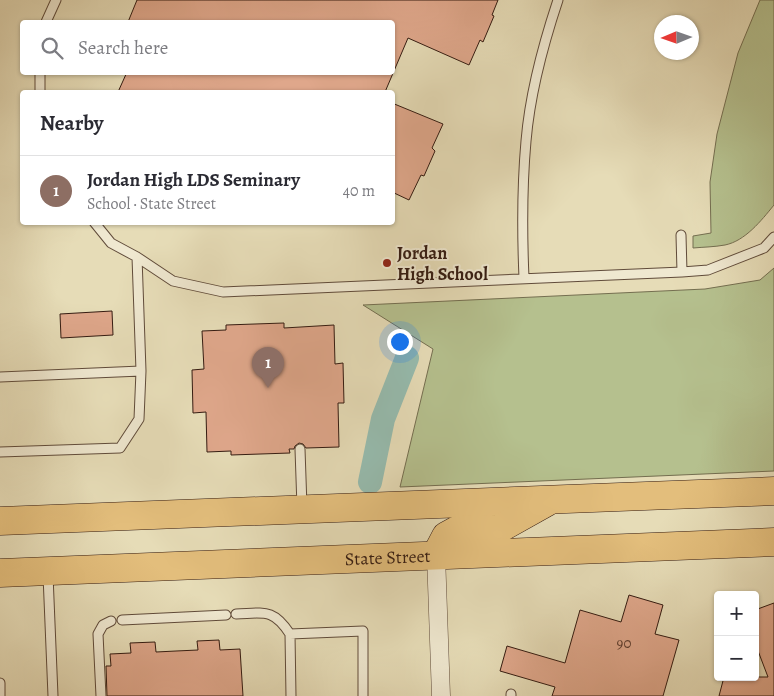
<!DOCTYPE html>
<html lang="en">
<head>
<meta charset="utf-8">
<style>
  body { margin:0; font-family:Alegreya,serif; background:#f7f7f7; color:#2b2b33 }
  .controls { position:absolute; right:15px; bottom:15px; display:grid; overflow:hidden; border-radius:5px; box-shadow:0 1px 4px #0004 }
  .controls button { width:45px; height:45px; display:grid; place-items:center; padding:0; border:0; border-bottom:1px solid #e1e1e2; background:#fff; color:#2b2b33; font:25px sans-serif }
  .compass { position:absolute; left:654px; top:15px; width:45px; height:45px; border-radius:50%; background:#fff; box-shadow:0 1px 4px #0004; rotate:268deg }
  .you { position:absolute; left:399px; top:341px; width:18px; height:18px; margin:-12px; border:4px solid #fff; border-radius:50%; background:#1a73e8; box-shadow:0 0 0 8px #1a73e833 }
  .badge { display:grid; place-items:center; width:32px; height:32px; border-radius:50%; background:#d93025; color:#fff; font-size:16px; font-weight:700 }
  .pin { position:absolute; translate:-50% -41px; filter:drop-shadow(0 1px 2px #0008) }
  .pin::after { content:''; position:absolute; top:26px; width:18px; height:15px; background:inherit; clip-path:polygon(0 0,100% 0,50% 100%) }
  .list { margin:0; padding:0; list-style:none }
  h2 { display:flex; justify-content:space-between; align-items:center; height:65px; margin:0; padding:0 20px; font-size:21px }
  h2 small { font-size:16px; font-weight:400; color:#7c7c81 }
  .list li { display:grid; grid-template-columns:32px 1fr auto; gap:15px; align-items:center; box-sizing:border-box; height:70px; padding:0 20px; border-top:1px solid #e1e1e2 }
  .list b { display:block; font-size:19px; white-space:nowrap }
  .list p { margin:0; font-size:16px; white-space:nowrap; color:#7c7c81 }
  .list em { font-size:16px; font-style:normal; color:#7c7c81 }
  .icon { flex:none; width:28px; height:28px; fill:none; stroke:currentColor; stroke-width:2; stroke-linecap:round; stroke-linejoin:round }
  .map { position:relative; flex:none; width:774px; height:696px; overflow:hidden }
  .search { position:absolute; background:#fff; box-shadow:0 1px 4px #0004; left:20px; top:20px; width:375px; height:55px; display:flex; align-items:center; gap:12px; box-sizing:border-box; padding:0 18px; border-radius:5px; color:#7c7c81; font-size:19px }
  .panel { position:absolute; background:#fff; box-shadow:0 1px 4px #0004; left:20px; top:90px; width:375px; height:135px; border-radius:5px }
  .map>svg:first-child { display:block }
  .green { fill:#b5c08e; stroke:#746e50 }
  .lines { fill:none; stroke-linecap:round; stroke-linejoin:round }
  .canal { stroke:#96bcaf; stroke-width:24 }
  .building { fill:#dfa78b; stroke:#341b11 }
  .lane-casing { stroke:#604b3a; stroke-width:11 }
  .street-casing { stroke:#604b3a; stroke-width:19 }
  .primary-casing { stroke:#341b11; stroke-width:29 }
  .lane { stroke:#efe8d0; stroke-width:9 }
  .street { stroke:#efe8d0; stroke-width:18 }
  .primary { stroke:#e3be7c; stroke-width:28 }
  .poi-dot { fill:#8f2418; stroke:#efe8d0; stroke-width:2 }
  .labels { text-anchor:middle; stroke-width:4; stroke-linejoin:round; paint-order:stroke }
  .number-label { font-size:15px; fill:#5f3e30 }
  .poi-label { font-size:18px; font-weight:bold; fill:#341b11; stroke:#efe8d0; text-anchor:start }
  .street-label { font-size:18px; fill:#341b11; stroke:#efe8d0 }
</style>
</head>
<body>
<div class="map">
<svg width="774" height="696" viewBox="0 0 774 696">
  <rect width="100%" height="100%" fill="#e6dcb7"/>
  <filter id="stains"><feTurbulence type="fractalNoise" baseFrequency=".004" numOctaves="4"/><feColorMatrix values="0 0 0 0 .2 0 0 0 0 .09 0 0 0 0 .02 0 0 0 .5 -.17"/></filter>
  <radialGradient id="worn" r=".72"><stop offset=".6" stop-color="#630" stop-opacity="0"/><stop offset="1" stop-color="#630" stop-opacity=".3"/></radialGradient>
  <path class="green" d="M760,0h14v205c-13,16 -29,36 -49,40 -11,2 -21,2 -32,3v-12l18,-3 -1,-51 7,-48 21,-81z
    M774,268v203l-374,16 33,-138 -70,-44 342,-16 55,-9z"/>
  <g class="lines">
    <path class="canal" d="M370,482l13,-63 24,-61"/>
  </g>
  <path class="building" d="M137,0h361l-6,15 2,1 -11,26 -3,-2 -11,25 -61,-27 -23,54h-267l9,-20h265v-50h-264z
    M392,103l51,21 -11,24 3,3 -11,25 -3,-1 -12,25 -17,-8z
    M112,311l1,24 -52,3 -1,-24z
    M284,323v5l50,-3 1,39 8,-1 1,40h-6l1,44 -33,1 -3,-4 -4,-1 -4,3 -1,3h-5l1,4 -59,2v-4l-24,1 -1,-40 -13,1 -1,-43 12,-1 -2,-38 24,-1v-5z
    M629,595l34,10 -8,29 24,6 -16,56h-111l3,-9 -55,-16 7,-25 58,17 15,-53 41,12z
    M774,603v93h-55l5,-19h44l-13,-34v-33z
    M219,640l1,10 20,-1 3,47h-136l-1,-30h5l-1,-12 21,-1 -1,-10 25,-1 1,10 20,-1 22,-1 -1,-9z"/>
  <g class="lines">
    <g class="lane-casing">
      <path id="lane" d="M46,22l10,-22
        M40,72v20
        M94,222l17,21 26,14 36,24 50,11 459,-20 26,-2 56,-22 10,-11
        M681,235l1,37
        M524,278c-2,-46 -2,-92 2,-137 4,-48 17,-96 32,-141
        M0,377l141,-6 -4,-114
        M300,449l2,58
        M0,452l120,-4 19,-29 2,-48
        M48,575l5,121
        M236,614c28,-1 37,-6 54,20
        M122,620l104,-5
        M0,683v13
        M101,696l-3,-62 5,-9 8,-4
        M291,696l-1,-62 73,-3v65
        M511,696v-2"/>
    </g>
    <g class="street-casing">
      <path id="street" d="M436,555l5,141"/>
    </g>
    <g class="primary-casing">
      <g id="primary">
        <path d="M0,521l774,-30"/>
        <path d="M436,555l10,-19 11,-6 42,-1 48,-27"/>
        <path id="s1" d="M0,573l774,-31"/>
      </g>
    </g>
    <use href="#lane" class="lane"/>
    <use href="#street" class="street"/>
    <use href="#primary" class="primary"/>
  </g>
  <circle class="poi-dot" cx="387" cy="263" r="5"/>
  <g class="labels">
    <g class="number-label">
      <text x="624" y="648">90</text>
    </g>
    <g class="poi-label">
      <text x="397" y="259">Jordan<tspan x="397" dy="21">High School</tspan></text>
    </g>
    <g class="street-label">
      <text dy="6" stroke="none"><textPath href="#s1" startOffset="388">State Street</textPath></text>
    </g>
  </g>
  <rect width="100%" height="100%" filter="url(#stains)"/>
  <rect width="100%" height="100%" fill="url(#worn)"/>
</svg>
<div class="controls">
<button>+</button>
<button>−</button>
</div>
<svg class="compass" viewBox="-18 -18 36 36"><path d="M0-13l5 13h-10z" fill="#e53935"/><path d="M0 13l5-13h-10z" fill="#7c7c81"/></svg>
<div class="you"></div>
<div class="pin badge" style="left:268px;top:388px;background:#8d6e63">1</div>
<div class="search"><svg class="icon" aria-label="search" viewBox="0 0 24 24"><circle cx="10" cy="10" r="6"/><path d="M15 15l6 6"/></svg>Search here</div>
<section class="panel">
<h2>Nearby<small></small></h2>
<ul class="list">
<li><span class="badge" style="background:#8d6e63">1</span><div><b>Jordan High LDS Seminary</b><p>School · State Street</p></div><em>40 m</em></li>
</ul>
</section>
</div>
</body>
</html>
